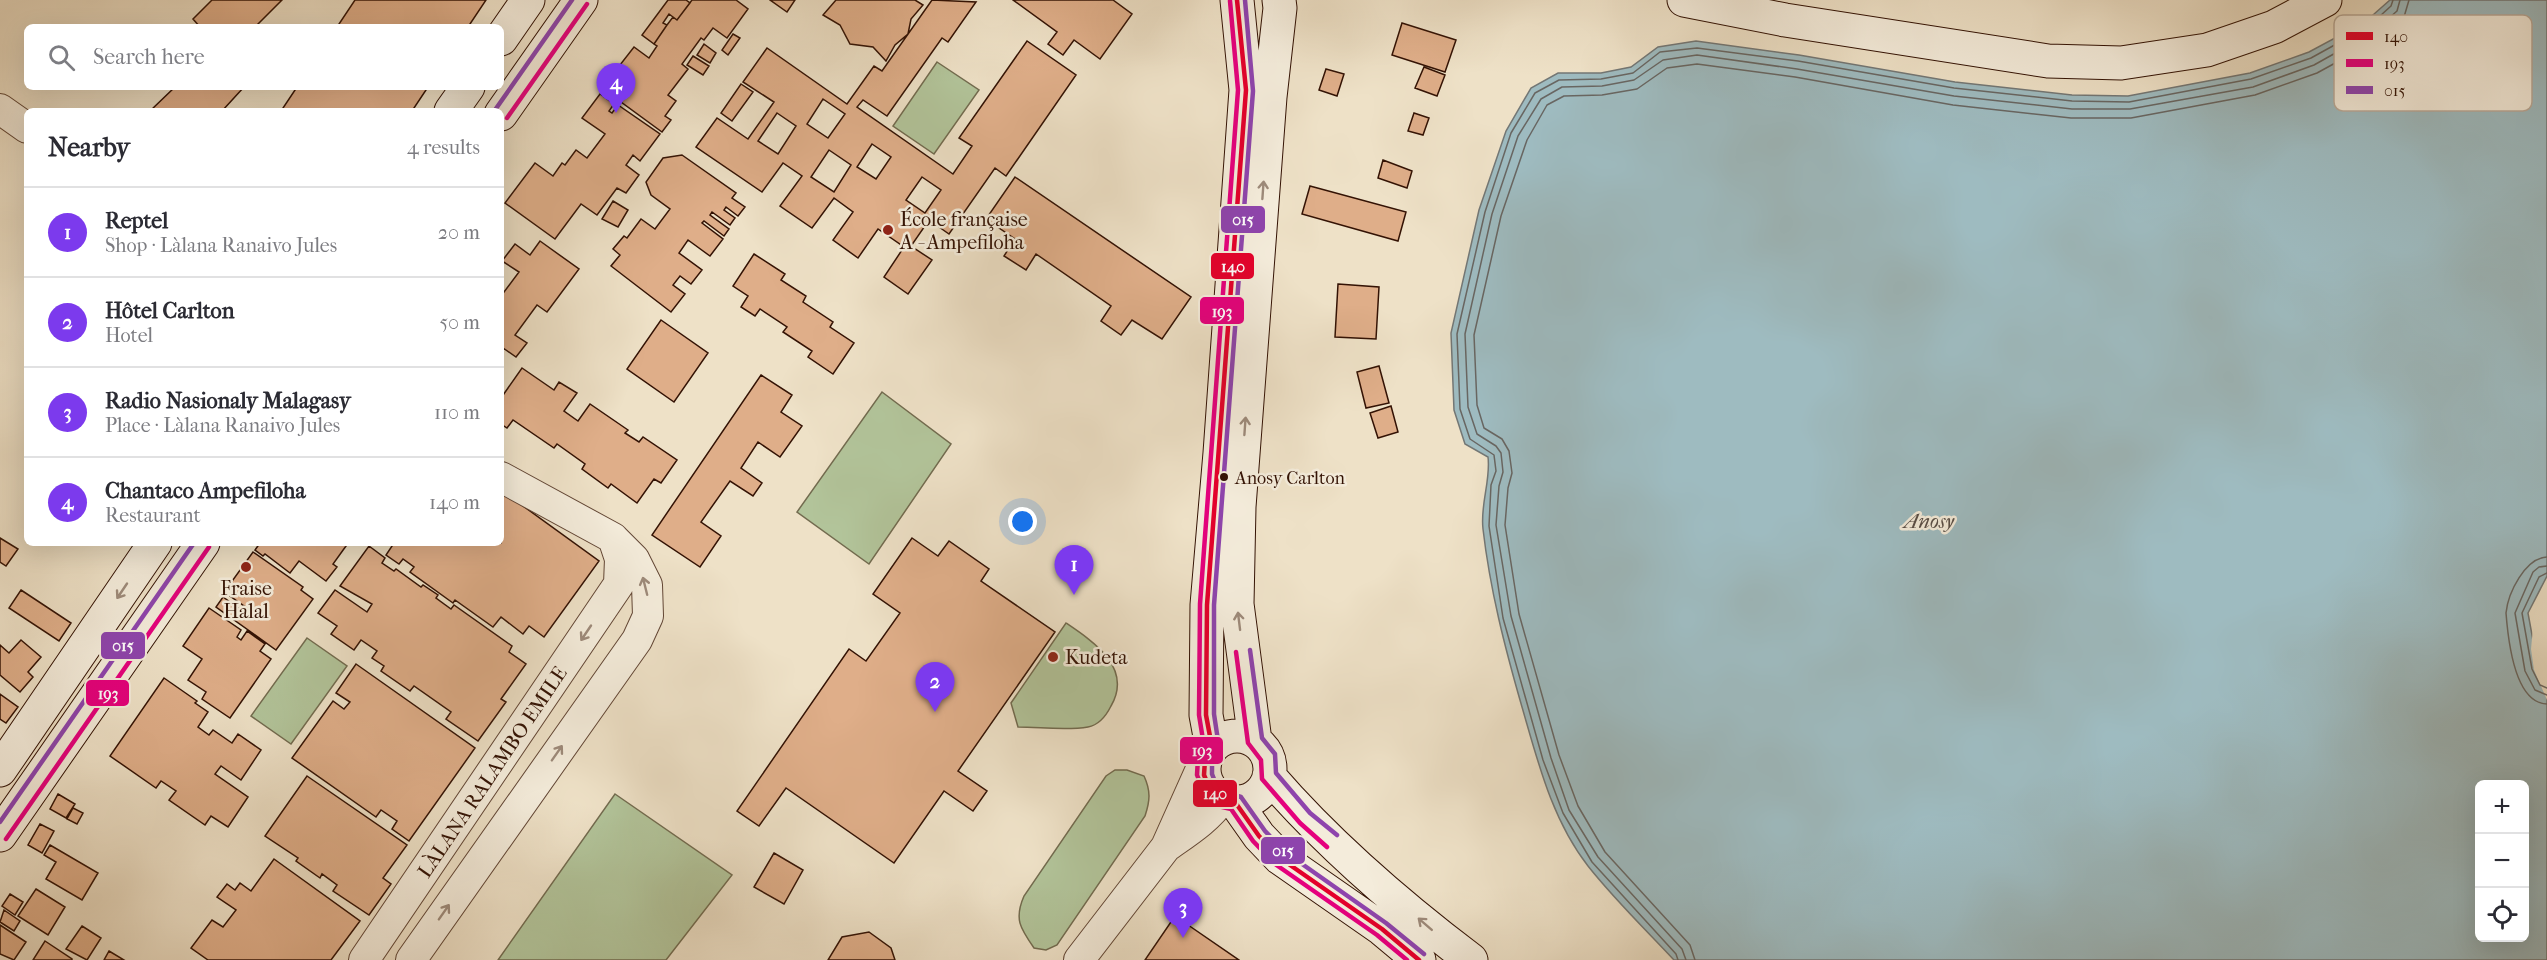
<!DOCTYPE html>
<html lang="en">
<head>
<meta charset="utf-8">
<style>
  body { margin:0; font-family:"IM FELL French Canon",serif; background:#f2f2f3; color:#2b2b33 }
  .controls { position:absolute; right:18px; bottom:18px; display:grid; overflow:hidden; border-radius:9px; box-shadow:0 6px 24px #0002 }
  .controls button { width:54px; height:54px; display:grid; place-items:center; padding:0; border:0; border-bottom:2px solid #e1e1e2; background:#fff; color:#2b2b33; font:30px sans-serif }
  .you { position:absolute; left:1023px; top:522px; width:21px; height:21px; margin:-15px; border:4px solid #fff; border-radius:50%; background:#1a73e8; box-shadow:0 0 0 9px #1a73e833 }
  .badge { display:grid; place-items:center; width:39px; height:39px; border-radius:50%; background:#7c3aed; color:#fff; font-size:20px; font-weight:700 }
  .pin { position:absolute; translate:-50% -50px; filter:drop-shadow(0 2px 3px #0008) }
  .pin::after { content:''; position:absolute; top:32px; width:21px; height:18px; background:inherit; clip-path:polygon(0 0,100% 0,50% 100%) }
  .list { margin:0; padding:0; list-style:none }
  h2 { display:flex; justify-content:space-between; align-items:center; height:78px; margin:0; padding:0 24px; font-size:26px }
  h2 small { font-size:20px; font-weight:400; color:#7c7c81 }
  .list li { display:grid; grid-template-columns:39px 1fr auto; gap:18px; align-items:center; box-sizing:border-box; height:90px; padding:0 24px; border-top:2px solid #e1e1e2 }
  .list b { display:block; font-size:22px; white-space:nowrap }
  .list p { margin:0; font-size:20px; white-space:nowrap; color:#7c7c81 }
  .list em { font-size:20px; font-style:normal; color:#7c7c81 }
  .icon { flex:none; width:33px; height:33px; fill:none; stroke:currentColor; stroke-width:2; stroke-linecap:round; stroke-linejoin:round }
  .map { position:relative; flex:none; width:2547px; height:960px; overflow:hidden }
  .search { position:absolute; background:#fff; box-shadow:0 6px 24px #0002; left:24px; top:24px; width:480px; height:66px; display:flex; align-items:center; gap:15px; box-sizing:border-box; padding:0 21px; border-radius:9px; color:#7c7c81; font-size:22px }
  .panel { position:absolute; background:#fff; box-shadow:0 6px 24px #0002; left:24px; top:108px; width:480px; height:438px; border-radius:9px }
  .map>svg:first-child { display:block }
  .green { fill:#b2c49a; stroke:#726b4f; stroke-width:1.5 }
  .water { fill:#9ebbc0; stroke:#737775; stroke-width:1.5; fill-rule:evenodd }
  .pier { fill:#eee1c7 }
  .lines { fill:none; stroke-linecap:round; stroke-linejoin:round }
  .shore { stroke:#686662; stroke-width:1.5 }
  .building { fill:#dfae89; stroke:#331204; stroke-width:1.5; fill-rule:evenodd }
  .street-casing { stroke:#624635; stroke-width:32 }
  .secondary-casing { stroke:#331204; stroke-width:35 }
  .street { stroke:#f4ecdb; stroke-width:30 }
  .secondary { stroke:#f4ecdb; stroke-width:33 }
  .bus-1-casing { stroke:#f4ecdb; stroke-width:9 }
  .bus-2-casing { stroke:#f4ecdb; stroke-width:9 }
  .bus-3-casing { stroke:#f4ecdb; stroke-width:9 }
  .bus-1 { stroke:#e4002b; stroke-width:4.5 }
  .bus-2 { stroke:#e5007d; stroke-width:4.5 }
  .bus-3 { stroke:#8e44ad; stroke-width:4.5 }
  .oneway { stroke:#9d8a7a }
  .poi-dot { fill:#8f2418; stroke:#f4ecdb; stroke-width:2 }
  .bus-dot { fill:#331204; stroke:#f4ecdb; stroke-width:2 }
  .labels { text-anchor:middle; stroke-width:5; stroke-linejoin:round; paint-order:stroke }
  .bus-label { font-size:18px; fill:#331204; stroke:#f4ecdb; text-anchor:start }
  .poi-label { font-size:20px; fill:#331204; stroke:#f4ecdb; text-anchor:start }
  .street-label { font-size:20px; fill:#331204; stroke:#f4ecdb }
  .water-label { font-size:21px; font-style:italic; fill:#584d46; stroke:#f4ecdb }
  .key { fill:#f4ecdb; stroke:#baab9a; stroke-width:1.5 }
  .key-label { font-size:16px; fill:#331204 }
  .line-badge { stroke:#f4ecdb; stroke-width:2 }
  .badge-label { font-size:16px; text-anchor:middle; font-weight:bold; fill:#fff }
</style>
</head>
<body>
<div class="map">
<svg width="2547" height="960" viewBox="0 0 2547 960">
  <rect width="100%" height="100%" fill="#eee1c7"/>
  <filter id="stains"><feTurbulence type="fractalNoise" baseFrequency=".00333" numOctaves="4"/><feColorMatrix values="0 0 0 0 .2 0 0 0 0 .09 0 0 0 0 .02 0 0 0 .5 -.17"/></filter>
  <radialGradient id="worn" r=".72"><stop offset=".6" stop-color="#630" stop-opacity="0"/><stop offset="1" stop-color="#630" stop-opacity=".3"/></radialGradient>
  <path class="green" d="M937,62l42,28 -45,64 -41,-28z
    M882,392l69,52 -82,120 -72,-52z
    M1066,623c28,19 67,45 45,83 -5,10 -12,19 -23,21 -22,4 -48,0 -70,0l-7,-24z
    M307,638l40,28 -56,78 -40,-28z
    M1115,770h12l17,6c7,15 6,25 1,40l-88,129 -11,5 -12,-2c-14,-20 -20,-29 -10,-52l82,-120z
    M615,794l117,81 -66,85h-168z"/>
  <path class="water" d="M2390,0h157v576l-19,37 10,55 9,19v273h-873c-29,-31 -60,-61 -86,-94 -36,-46 -50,-104 -66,-159 -17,-59 -32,-117 -39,-178 -3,-25 8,-49 5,-72l-23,-13 -11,-34 -3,-77 28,-123 27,-79 25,-43 27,-15h43l30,-6 27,-20 38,-6 103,14 156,27 117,13 56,1 122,-23 59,-21 56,-30zM2480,784h44v154h-44z"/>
  <path class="pier" d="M2533,628l8,39 6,13v20l-13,-30 -3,-21z"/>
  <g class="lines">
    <path class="shore" d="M2547,557c-22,1 -39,36 -41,56 2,26 8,90 41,91
      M2547,566l-8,1 -6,5 -18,41 10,58 10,19 12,5
      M2547,573l-8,4 -17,36 10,56 8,16 7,3
      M1678,960l-2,-6 -84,-92 -29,-49 -20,-53 -40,-142 -14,-92 2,-41 5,-14 -2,-16 -24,-16 -10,-30 -3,-75 28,-122 26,-79 24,-40 24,-13 42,-1 32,-6 27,-21 37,-4 101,13 156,27 118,13 57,1 122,-23 60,-21 58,-32 22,-20 2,-6
      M1686,960l-4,-11 -84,-92 -29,-47 -18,-52 -40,-142 -15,-91 3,-39 4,-14 -2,-19 -5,-7 -19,-12 -9,-27 -3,-73 27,-120 26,-78 23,-37 21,-12 40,-1 32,-6 29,-20 34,-5 100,14 157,27 118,13h58l123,-22 61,-22 59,-33 24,-21 3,-11
      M1695,960l-5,-15 -85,-93 -27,-46 -19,-51 -40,-141 -14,-89 3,-37 4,-15 -3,-22 -7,-12 -18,-11 -7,-23 -3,-70 27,-119 26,-76 20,-35 17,-9 38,-1 35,-6 30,-21 30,-4 98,13 158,28 118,13h60l124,-23 62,-22 62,-34 25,-22 5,-17"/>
  </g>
  <path class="building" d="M212,0h70l-27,27h-55l-7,-8z
    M355,0h131l-18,27h-131z
    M668,0h18l4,3 -13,17 -8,-6 -6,9 4,2 -13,19 -12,-9z
    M692,0h44l12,9 -21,29 -14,-10 -9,12 -3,-2 -19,26 6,5 -20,26 8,6 -11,15 6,4 -9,12 -45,-33 7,-10 -15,-10 25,-32 15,11 8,-12 -3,-2 13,-19 6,-8 4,3z
    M770,0h25l-8,12z
    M836,0h79l8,5 -12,14 -3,15 -13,11 -9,16 -13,-14 -23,-3 -10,-19 -17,-10z
    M932,0l44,2 -28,40 -6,-4 -55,78 -24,-16 -6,7 96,67 19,-28 -13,-8 68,-97 49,34 -70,101 -11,-8 -46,66 -20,-14 -18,26 21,14 -24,34 -24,-17 20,-30 -26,-18 -20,29 -25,-18 20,-28 -19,-14 -22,30 -32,-22 22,-30 -19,-13 -21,29 -66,-45 21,-29 31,21 26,-37 -31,-20 24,-34 80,56 27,-38 8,5zM823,99l22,15 -17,24 -21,-14zM777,113l19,13 -18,28 -20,-13zM872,144l19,13 -15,22 -19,-12zM829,150l22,15 -17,27 -23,-15zM922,177l19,13 -16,23 -19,-13z
    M1013,0h100l19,14 -32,45 -26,-19 -11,15 -15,-11 9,-12z
    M1402,23l54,17 -11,32 -53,-17z
    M733,34l7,4 -12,17 -6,-5z
    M704,44l12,9 -6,10 -13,-8z
    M693,56l16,10 -6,9 -16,-10z
    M1424,67l21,8 -8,21 -22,-8z
    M1326,69l18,5 -7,22 -18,-6z
    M607,84l11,7 -5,7 -10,-7z
    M741,84l12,8 -21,29 -11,-8z
    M175,87h69l-22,24h-72z
    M297,87h131l-16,24h-131z
    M600,94l14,10 -5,7 3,2 6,-8 42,29 -20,27 -7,-6 -7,10 13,10 -13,18 -9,-5 -20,27 -16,-11 -26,35 -50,-36 30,-40 18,13 9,-13 3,2 11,-15 11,8 18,-24 -23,-16z
    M1414,113l15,5 -6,17 -15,-4z
    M682,155l54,38 -4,5 13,9 -7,9 -12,-9 -2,3 11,8 -5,7 -18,-13 -2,3 19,14 -5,7 -20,-15 -2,2 21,16 -13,17 -22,-16 -9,13 23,17 -11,14 -11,-8 -7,9 12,9 -14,18 -60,-46 9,-11 -7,-6 11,-13 3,2 14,-19 14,10 15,-20 -19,-14 -5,-13 17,-24z
    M1383,160l29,11 -5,17 -29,-10z
    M1015,177l176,120 -29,42 -30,-19 -11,15 -20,-14 10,-15 -75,-52 -10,16 -22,-14 11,-17 -29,-20z
    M1310,186l96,26 -8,29 -96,-27z
    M613,201l15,9 -10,17 -16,-8z
    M540,241l39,28 -32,43 -10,-7 -22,30 12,8 -11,14 -13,-9 -2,3v-55l18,-24 -17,-11 13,-17 15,11z
    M754,254l31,20 -4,6 25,16 -3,6 30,20 -3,5 24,16 -21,31 -25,-17 4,-6 -29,-19 4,-5 -27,-18 -5,7 -14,-9 7,-11 -15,-10z
    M1338,284l41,3 -3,52 -41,-2z
    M661,320l47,33 -34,49 -47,-33z
    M1379,366l10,37 -23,5 -9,-36z
    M522,368l32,22 5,-8 18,11 -13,18 14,10 12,-17 38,26 -3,3 14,9 4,-5 34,23 -16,23 -7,-4 -17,24 -26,-19 -3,4 -26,-19 3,-5 -28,-20 -3,4 -41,-28 -6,8 -6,-4v-26z
    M761,375l31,20 -11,17 21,14 -22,31 -22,-15 -17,26 21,15 -9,13 -23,-15 -29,41 20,14 -21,31 -48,-32z
    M1391,406l7,26 -20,6 -8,-25z
    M501,490l98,71 -55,76 -15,-11 -6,8 -22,-17 -8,10 -38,-27 -2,3 -43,-31 4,-5 -11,-8 -4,5 -13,-9 8,-12h107z
    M0,538l18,11 -12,17 -6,-4z
    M912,538l26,18 11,-15 40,28 -8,12 74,51 -97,139 29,20 -14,20 -29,-20 -50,72 -108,-75 -27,38 -22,-15 112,-162 17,12 34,-48 -27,-19z
    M260,543h83l3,3 -13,18 4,3 -11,14 -27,-20 -9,12 -25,-19 -2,2 -8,-6z
    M369,546l16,12 -3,5 12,8 2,-2 25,18 2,-2 15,10 -2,3 15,11 3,-4 58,41 -3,6 17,12 -25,35 5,3 -28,39 -32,-22 5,-7 -37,-26 -4,5 -29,-20 3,-5 -12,-8 5,-7 -16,-11 -7,10 -23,-16 6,-8 -19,-13 17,-23 32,22 5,-8 -32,-18z
    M253,552l50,35 -2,3 12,9 -37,51 -60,-43 7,-10 31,22 3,-4 -27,-19 6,-8 -6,-4z
    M21,590l50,33 -12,18 -50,-33z
    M209,608l32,22 -4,7 4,3 6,-9 18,13 -5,7 11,8 -41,59 -28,-19 4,-7 -18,-12 14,-21 -19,-13z
    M21,640l20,17 -13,15 5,5 -13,15 -20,-17v-30l9,8z
    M356,664l119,84 -66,93 -17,-12 5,-8 -16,-11 -5,7 -84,-59 41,-57 11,8 6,-7 -14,-9z
    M164,678l33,23 -2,2 13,9 -10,15 11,8 4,-5 19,13 6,-9 23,16 -20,30 -20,-14 -6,8 33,23 -20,30 -17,-11 -6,9 -36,-25 7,-9 -15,-10 -5,7 -46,-32z
    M0,694l18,13 -12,16 -6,-4z
    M307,776l100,69 -24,33 8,6 -22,31 -36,-24 4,-6 -15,-11 -2,4 -24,-17 2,-3 -33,-22z
    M58,794l17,10 -9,14 -16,-9z
    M73,808l10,5 -6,11 -10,-5z
    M40,824l14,7 -12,22 -14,-8z
    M50,845l48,28 -16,27 -36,-21 10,-17 -12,-7z
    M774,853l29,17 -19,34 -30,-17z
    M274,859l86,62 -29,39h-123l-17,-12 21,-28 11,7 13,-17 -19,-13 10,-13 8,6 5,-7 11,8z
    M36,889l29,18 -17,28 -30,-19z
    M10,894l13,8 -8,13 -13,-9z
    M4,910l16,11 -6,10 -14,-9z
    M1175,916l64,44h-94z
    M0,925l26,17 -12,18 -14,-6z
    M82,926l19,12 -14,22 -21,-11z
    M869,932l22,16 4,12h-67l14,-23z
    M45,941l27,18v1h-39z
    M109,951l15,9h-20z"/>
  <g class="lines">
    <g class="street-casing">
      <path id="street" d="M0,109l27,19
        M1166,847c21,-15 41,-27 56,-48
        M364,960l255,-376 1,-25 -7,-21
        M411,960l226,-320 11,-24 -1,-31 -13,-26 -21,-21 -112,-61
        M1079,960l87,-113 39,-87"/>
    </g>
    <g class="secondary-casing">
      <path id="secondary" d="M1684,0l101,20 263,41 73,2 86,-13 67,-23 51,-27
        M501,39l27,-39
        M451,111l17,-24
        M501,114l80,-114
        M1204 769a33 33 0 1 1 66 0a33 33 0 1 1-66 0Z
        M1255,741l-18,-137 2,-97 31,-410 10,-89 -1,-8
        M1212,747l-6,-32 1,-110 13,-152 26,-363 -9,-90
        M0,770l155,-227
        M1269,776c57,66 132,131 202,184
        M1235,802l24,34 21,22 102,71 37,31
        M0,835l203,-292"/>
    </g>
    <use href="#street" class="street"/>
    <use href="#secondary" class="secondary"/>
    <g class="bus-1-casing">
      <path id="bus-1" d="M1237,0l9,90 -39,515 -1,110 6,32 -7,13 -1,15 6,14 12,10 13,3 24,34 21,22 102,71 37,31"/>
    </g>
    <g class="bus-2-casing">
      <path id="bus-2" d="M1230,1l8,89 -38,514 -1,111 5,31 -6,12 -1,17 8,19 13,12 13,3 22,32 22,23 102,71 30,25
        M507,118l80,-114
        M1236,652l12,91 13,17 1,19 38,44 27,24
        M6,839l203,-292"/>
    </g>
    <g class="bus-3-casing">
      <path id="bus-3" d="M1245,0l8,91 -39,514v109l5,33 -7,15v12l4,10 9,8 16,5 24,34 20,21 101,71 38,31
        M495,110l77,-110
        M1250,650l12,88 13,16 1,19 34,40 27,22
        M0,822l194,-279"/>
    </g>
    <use href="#bus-1" class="bus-1"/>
    <use href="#bus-2" class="bus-2"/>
    <use href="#bus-3" class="bus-3"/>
  </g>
  <defs><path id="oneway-shaft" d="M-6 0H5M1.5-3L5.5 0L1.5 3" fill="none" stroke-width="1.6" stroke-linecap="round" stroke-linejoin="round" transform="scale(1.5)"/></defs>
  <g class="oneway">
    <use href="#oneway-shaft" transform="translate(1263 190) rotate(-86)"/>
    <use href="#oneway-shaft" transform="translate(1245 426) rotate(-86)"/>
    <use href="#oneway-shaft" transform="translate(645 586) rotate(-104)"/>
    <use href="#oneway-shaft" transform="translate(122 591) rotate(124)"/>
    <use href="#oneway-shaft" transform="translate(1239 621) rotate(-97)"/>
    <use href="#oneway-shaft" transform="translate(586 633) rotate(124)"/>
    <use href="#oneway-shaft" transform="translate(557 753) rotate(-55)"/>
    <use href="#oneway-shaft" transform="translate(444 912) rotate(-55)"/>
    <use href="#oneway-shaft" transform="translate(1425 924) rotate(-139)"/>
  </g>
  <g class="poi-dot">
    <circle cx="888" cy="230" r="6"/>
    <circle cx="246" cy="567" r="6"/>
    <circle cx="1053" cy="657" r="6"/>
  </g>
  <circle class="bus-dot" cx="1224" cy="477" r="5"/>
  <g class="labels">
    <g class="bus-label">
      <text x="1235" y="484">Anosy Carlton</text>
    </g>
    <g class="poi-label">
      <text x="900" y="226">École française<tspan x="900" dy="23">A - Ampefiloha</tspan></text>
      <text x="246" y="595" text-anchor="middle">Fraise<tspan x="246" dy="23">Halal</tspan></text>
      <text x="1065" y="664">Kudeta</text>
    </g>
    <g class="street-label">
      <text transform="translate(492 772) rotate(-56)" y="7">LÀLANA RALAMBO EMILE</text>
    </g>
    <g class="water-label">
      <text x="1929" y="528">Anosy</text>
    </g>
  </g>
  <rect x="2334" y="15" width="198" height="96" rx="9" class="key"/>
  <rect x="2346" y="32" width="27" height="8" fill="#e4002b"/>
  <rect x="2346" y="59" width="27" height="8" fill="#e5007d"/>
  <rect x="2346" y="86" width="27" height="8" fill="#8e44ad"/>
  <g class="key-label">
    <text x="2384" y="42">140</text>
    <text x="2384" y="69">193</text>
    <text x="2384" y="96">015</text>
  </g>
  <g class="line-badge">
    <rect x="1220" y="205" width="46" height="29" rx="6" fill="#8e44ad"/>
    <rect x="1210" y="252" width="45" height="28" rx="6" fill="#e4002b"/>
    <rect x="1199" y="296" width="46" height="29" rx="6" fill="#e5007d"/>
    <rect x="100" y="631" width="46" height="29" rx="6" fill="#8e44ad"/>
    <rect x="85" y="679" width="45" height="28" rx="6" fill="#e5007d"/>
    <rect x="1179" y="736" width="45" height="29" rx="6" fill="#e5007d"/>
    <rect x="1192" y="779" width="46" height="29" rx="6" fill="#e4002b"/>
    <rect x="1260" y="836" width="46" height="29" rx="6" fill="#8e44ad"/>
  </g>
  <g class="badge-label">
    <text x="1243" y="225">015</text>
    <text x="1233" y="272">140</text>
    <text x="1222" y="317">193</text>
    <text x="123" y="651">015</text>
    <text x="108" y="699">193</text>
    <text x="1202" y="756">193</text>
    <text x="1215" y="799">140</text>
    <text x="1283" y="856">015</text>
  </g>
  <rect width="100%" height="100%" filter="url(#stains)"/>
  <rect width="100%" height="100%" fill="url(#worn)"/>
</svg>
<div class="controls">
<button>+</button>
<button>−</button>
<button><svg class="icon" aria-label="locate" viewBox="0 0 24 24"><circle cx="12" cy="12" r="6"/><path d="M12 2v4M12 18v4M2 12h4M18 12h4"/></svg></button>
</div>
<div class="you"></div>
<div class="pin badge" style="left:1074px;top:595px">1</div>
<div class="pin badge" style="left:935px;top:712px">2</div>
<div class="pin badge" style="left:1183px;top:938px">3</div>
<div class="pin badge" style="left:616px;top:113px">4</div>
<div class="search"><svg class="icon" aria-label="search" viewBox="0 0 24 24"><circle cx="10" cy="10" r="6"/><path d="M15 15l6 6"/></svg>Search here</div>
<section class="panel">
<h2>Nearby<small>4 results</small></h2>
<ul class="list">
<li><span class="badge">1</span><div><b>Reptel</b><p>Shop · Làlana Ranaivo Jules</p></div><em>20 m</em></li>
<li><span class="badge">2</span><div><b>Hôtel Carlton</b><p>Hotel</p></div><em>50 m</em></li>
<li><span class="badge">3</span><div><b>Radio Nasionaly Malagasy</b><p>Place · Làlana Ranaivo Jules</p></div><em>110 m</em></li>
<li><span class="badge">4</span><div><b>Chantaco Ampefiloha</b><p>Restaurant</p></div><em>140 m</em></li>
</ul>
</section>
</div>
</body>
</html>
